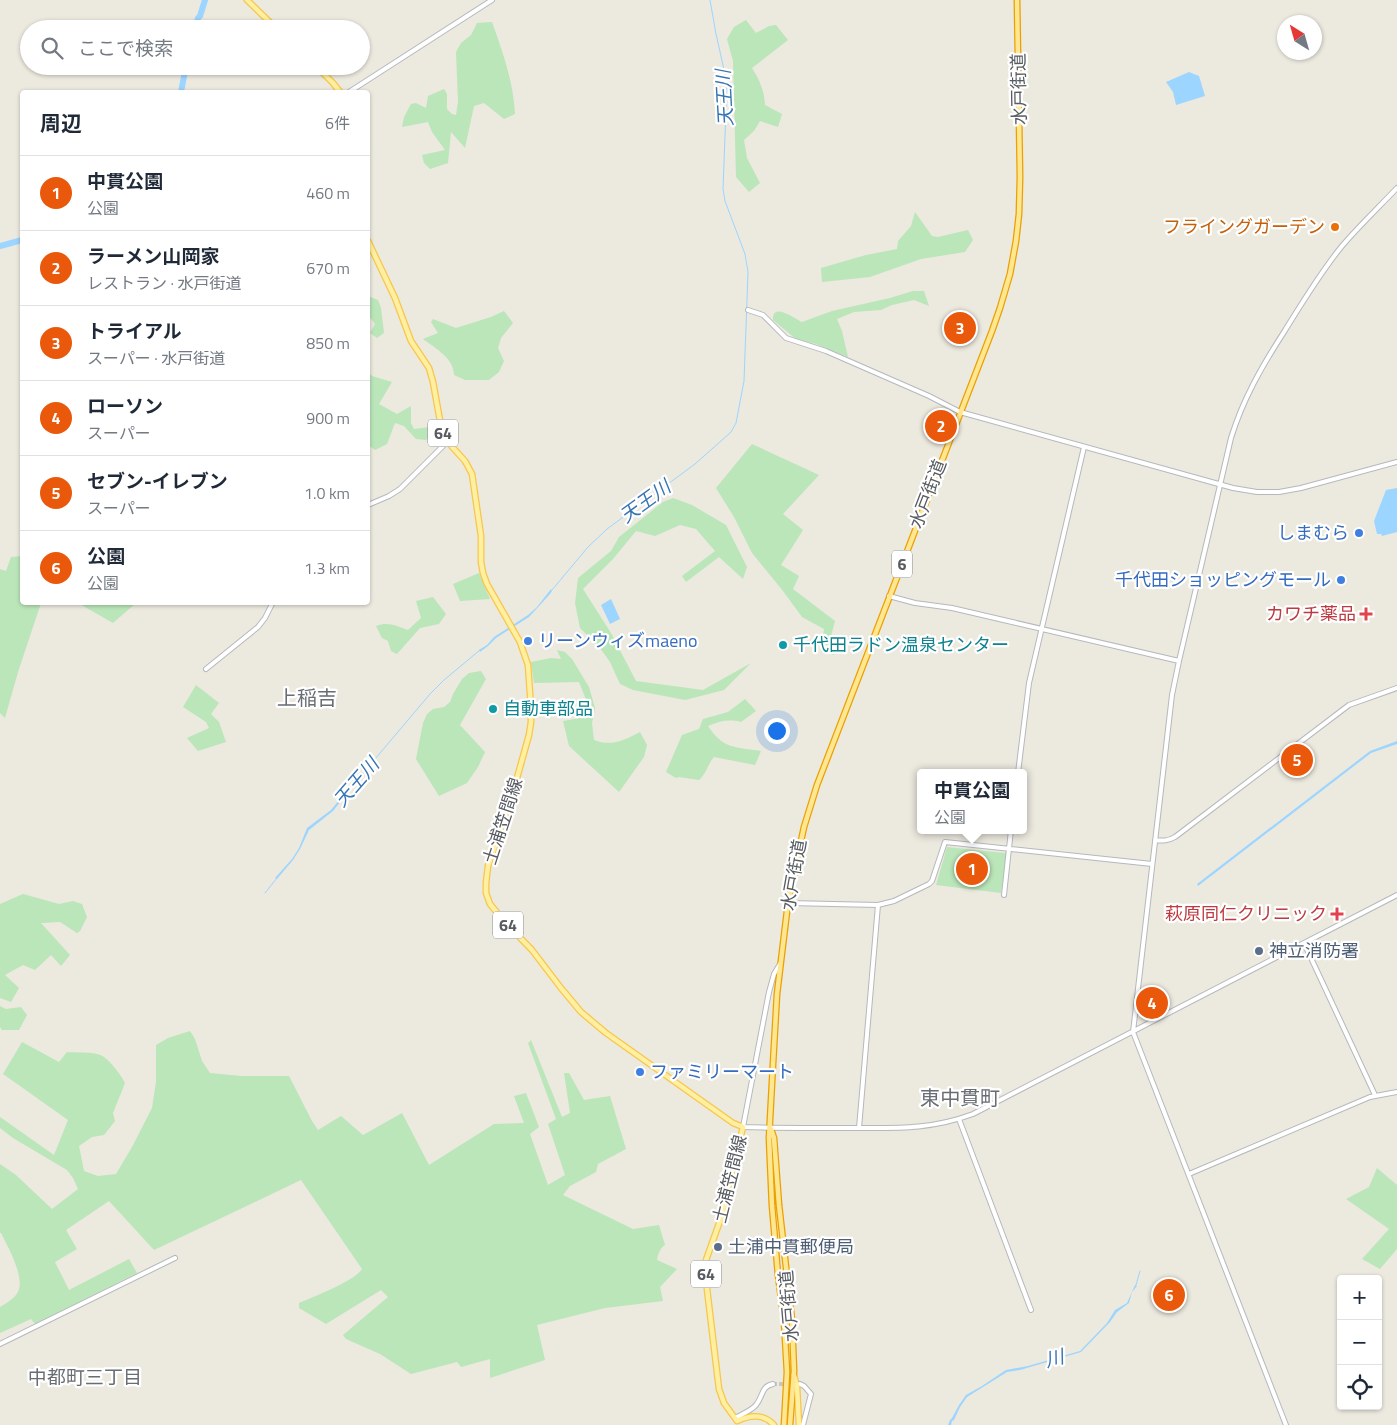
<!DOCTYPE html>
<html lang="ja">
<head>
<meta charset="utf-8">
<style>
  body { margin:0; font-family:"Titillium Web","Noto Sans JP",sans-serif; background:#f6f6f7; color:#1f2937 }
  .controls { position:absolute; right:15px; bottom:15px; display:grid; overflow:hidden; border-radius:5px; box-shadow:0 1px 4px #0004 }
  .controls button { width:45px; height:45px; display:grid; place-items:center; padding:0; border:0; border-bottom:1px solid #e0e1e3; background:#fff; color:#1f2937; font:25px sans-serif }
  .compass { position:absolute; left:1277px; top:15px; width:45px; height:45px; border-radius:50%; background:#fff; box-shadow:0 1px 4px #0004; rotate:323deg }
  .you { position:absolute; left:776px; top:730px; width:18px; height:18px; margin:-12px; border:4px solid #fff; border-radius:50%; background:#1a73e8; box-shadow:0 0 0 8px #1a73e833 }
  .badge { display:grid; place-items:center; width:32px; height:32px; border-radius:50%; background:#ea580c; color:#fff; font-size:16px; font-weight:700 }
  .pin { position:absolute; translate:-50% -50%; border:2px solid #fff; box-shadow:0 1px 5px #0006 }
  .popup { position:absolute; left:917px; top:769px; width:110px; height:65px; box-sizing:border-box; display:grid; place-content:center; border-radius:5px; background:#fff; filter:drop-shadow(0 1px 4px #0005); font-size:16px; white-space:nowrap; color:#747a83 }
  .popup b { font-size:19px; color:#1f2937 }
  .popup::after { content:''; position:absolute; left:50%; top:100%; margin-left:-10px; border:10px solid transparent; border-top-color:#fff }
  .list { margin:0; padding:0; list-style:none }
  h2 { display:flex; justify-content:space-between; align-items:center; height:65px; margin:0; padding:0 20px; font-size:21px }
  h2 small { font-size:16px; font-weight:400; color:#747a83 }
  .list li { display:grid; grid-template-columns:32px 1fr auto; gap:15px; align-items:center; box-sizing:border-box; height:75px; padding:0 20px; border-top:1px solid #e0e1e3 }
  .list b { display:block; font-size:19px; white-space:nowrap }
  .list p { margin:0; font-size:16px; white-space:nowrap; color:#747a83 }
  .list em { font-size:16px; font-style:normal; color:#747a83 }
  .icon { flex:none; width:28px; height:28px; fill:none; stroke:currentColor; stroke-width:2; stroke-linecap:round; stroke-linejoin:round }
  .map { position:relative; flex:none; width:1397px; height:1425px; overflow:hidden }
  .search { position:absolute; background:#fff; box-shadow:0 1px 4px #0004; left:20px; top:20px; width:350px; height:55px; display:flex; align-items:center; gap:12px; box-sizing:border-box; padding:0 18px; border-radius:28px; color:#747a83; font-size:19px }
  .panel { position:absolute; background:#fff; box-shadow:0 1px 4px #0004; left:20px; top:90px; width:350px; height:515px; border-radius:5px }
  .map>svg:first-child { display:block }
  .green { fill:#bae6b9 }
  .water { fill:#9cd5ff }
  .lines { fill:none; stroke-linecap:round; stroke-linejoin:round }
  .stream { stroke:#9cd5ff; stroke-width:1 }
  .river { stroke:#9cd5ff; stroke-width:6 }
  .tertiary-tunnel { stroke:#c7c6c0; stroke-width:4; stroke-dasharray:4 2; stroke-linecap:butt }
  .tertiary-casing { stroke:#b5b8bd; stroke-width:6 }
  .secondary-casing { stroke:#b5b9bf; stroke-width:6 }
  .primary-casing { stroke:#f7c64d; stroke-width:7 }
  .trunk-casing { stroke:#eba000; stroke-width:7 }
  .tertiary { stroke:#fff; stroke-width:4 }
  .secondary { stroke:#fff; stroke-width:4 }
  .primary { stroke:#ffefa1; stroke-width:4.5 }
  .trunk { stroke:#ffe792; stroke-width:4.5 }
  .food-dot { fill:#e8710a; stroke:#fff; stroke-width:2 }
  .shop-dot { fill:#3f7fe0; stroke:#fff; stroke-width:2 }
  .health-dot { fill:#e0444e; stroke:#fff; stroke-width:2 }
  .culture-dot { fill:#0f9aa8; stroke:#fff; stroke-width:2 }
  .service-dot { fill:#5c6f8a; stroke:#fff; stroke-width:2 }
  .labels { text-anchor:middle; stroke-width:4.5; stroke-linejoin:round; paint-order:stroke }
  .shield { fill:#fff; stroke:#8a8d90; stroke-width:1 }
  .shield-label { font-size:16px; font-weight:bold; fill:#585c61 }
  .street-label { font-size:18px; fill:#585c61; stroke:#fff }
  .food-label { font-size:18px; fill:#c56008; stroke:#fff; text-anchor:end }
  .shop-label { font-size:18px; fill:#366cbe; stroke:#fff; text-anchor:end }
  .health-label { font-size:18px; fill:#be3a42; stroke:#fff; text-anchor:end }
  .culture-label { font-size:18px; fill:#0d838f; stroke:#fff; text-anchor:start }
  .service-label { font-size:18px; fill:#4e5e75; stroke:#fff; text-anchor:start }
  .water-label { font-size:19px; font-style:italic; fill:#3775b4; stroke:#fff }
  .neighbourhood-label { font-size:19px; fill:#696e73; stroke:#fff }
  .quarter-label { font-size:20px; fill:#696e73; stroke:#fff }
</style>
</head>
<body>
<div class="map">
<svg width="1397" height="1425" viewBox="0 0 1397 1425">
  <rect width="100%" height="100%" fill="#ece9df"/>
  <path class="green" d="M746,20l10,13 13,-7 7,-1 12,15 -36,28c8,13 12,22 13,37l17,9 -4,13 -18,-6 -6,10 -10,9 3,18 13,25 -11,9 -13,-15 -3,-116 -6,-22 7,-12z
    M492,22c11,31 21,58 23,92l-11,5 -20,-16 -10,3 -9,42 -14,-16 -3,31 -18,6 -6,-6 -2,-8 23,-5 -13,-18 -4,-10 -26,5 2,-10 7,-13 5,-1 10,5 2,-12 16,-7 3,5v15l5,5 4,1 2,-13 -2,-50 5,-9 10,-8 6,-12z
    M915,212l17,24 6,1 30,-7 5,10 -8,12 -44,7 -51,18 -48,5 -1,-14 45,-13 31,-6 1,-8 13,-15z
    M913,291h11l5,15 -15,-6 -22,5 -11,5 -27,2 -17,7 5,12 6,26 -32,-13 -20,-5 -23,-19c-1,-19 22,-1 29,2l30,-11 58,-13z
    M368,296l10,4 3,8 3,25 -7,5 -7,-5 5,-9 -7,-9z
    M504,311l9,12 -12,15 -3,10 6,13 -5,11 -10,8h-24l-11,-5c0,-17 -19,-27 -31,-36l15,-6 -7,-11 2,-3 23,9 35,-11z
    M368,372l4,4 20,6 -13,22 18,10 14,-8v17l3,6 15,-2 7,5 -10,8 -10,-1 -12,-13 -9,-3 -8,21 -12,6 -7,-5z
    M752,444l67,31 -36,39 20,16 -22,35 18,11 -6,13 42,32 -4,15 3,19 -13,-3 3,-23 -22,-12 -19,-26 -31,-38 -18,-36 -18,-29z
    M673,498l19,7 34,20 21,42 -4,12 -24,-22 -33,25 -4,-6 33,-25 -19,-22 -16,-4 -25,11 -19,-5 -23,28 -30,30 28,44 25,48 67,9 48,-27 -27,27 -39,10 -52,-10 -13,-6 -10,-22 -10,-14 -20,-20 -5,-25 3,-25 33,-27 8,-14 44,-35z
    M22,556v46l19,1 -23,69 -13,46 -5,-5v-144l6,2 5,-14z
    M479,573l11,26 -30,2 -7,-17z
    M433,597l13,17 -7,10 -19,4 -23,26 -6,-3 -3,-10 -6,-3 -6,-12c12,-5 21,0 32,4l13,-12 -5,-17z
    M78,603h58l-23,20z
    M557,650l8,2 7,7 17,28 6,21 -3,15 2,17c17,7 31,0 46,-8l7,13 -3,12 -25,35 -50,-46 -6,-25 23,-4 3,-10 -10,-25 -45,1 -3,-21 20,-4 10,1z
    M481,671l5,8 -26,46 25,27 -7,15 -11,16 -28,13 -23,-37 7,-36 4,-9 6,-5 11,-2 6,-5 3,-8 9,-15 7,-6z
    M196,685l23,18 -8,11 8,8 7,20 -28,9 -11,-13 22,-10 -3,-6 -23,-15z
    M745,699l11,12 -15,11c-12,-3 -22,-1 -33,4 15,23 27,21 53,25l-6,14 -41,-8c-6,7 -8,17 -15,23l-20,-3 -3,1 -10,-6 16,-37 17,-6 4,-10 25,-7z
    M947,847l58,6 3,-4 -7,44 -65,-8z
    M23,894l36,10 14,-3 9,3 5,13 -7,14 -3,2 -17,-11 -19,1 29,32 -9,11 -10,-11 -16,15 -12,-5 -18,10 14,13 -8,14 -11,-4v-94z
    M0,1006l6,3 15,-2 6,8 -8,15h-17l-2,-3z
    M190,1031l5,8 7,22 8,12 31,3h48l23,45 6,9 23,-14 22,19 39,-22 27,52 65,-41 30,-1 -10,-27 12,-3 13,34 -9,7 18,51 17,-10 -17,-51 8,-5 -28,-76 3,-3 31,77 8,-4 -6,-40h5l15,27 26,-4 16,53 -28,15 -2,8 -26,14 -7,9 70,34 26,-4 6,20c-5,3 -7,9 -8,15l20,9 -17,18 3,14 -58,7 -68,17 8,35 -55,18v-19l-29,8 -4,-5 -46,12 -31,-20 -34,-15 -3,-4 45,-38 -7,-7 -55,34 -27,-16v-5c14,-6 56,-22 63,-34l-61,-89 -147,70 -45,-49 -43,29 11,19 -22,13 14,28 60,-31 8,14 -102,51 -4,-5 -31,14v-26c5,-3 12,-7 16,-12 12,-13 -8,-48 -15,-62h-1v-69l16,11 36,34 26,-20 -5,-11 -6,-8 -54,-32 -13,-10v-11l54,38 14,-35 -65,-46 19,-32 37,20 8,-10c10,1 29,-1 37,5 7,5 17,18 21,26l-12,30 2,8 -11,14 -12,2 -13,9 5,25 14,5 18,-2 16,-27 20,-39 4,-26v-37l12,-7z
    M1377,1168l20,17v64l-17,20 -18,-10 27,-30 -43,-30 23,-12z
    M1181,1281l-11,31 -10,-3 4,-25z"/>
  <path class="water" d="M1189,72l10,4 6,20 -29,9 -3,-13 -7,-10z
    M1397,488v44l-15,4 -1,-2h-4l-3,-13 12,-31z
    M551,589l1,2 -2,3 -21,23 -33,21 -8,8 -8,6 -1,-2 8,-5 7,-8 34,-22 9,-8z
    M611,599l9,20 -10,5 -9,-19z
    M1397,741v3l-26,9 -173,133 -1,-2 173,-133z
    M352,784l1,2 -20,25 -24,19 -9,19 -7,11 -16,19 -2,-1 17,-19 7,-11 8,-20 24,-18z
    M1135,1285l2,1 -5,6 -3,11 -12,9 -7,10 -29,30 -61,18 -13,2 -40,25 -7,10 -6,13 -2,1 -1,4h-3l2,-5 2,-2 7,-13 7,-10 16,-9 24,-16 22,-4 52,-15 27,-28 8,-13 12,-7z"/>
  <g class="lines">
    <path class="stream" d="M552,590l36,-43 19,-18 88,-65 36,-32 5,-9 8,-42 4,-109 -3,-18 -20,-53 -2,-12 4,-106 -11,-49 -6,-34
      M353,785l77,-91 14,-14 36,-30
      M265,893l12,-15
      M1136,1285l4,-14"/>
    <path class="river" d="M195,29l3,-11 2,-2 5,-16
      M181,92l5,-26
      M0,246l22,-6"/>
    <path class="tertiary-tunnel" d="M773,1384h23"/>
    <g class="tertiary-casing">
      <path id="tertiary" d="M748,310l15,5 23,23 40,13 103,45 31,16 273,76 24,4h22l22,-4 96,-26
        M368,505l21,-9 11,-7 47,-47
        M889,596l26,7 37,5 227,53
        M206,669l52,-42 7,-9 8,-16
        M1018,773l11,-90 55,-236
        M1155,840c8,1 13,1 20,-3l174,-132 48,-17
        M1004,895l7,-65
        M788,903l90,2 16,-4 35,-17 3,-3 13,-39 207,22
        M1304,943l71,152
        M780,964l-6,10 -5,18 -26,135c36,1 72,1 108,1 45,0 79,2 122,-14l424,-219
        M959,1119l72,191
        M859,1128l19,-223
        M1189,1174l181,-77 27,-5
        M0,1344l175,-86
        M800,1384l4,2 7,8 -8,31
        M735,1418c7,-4 16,-7 21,-13 7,-8 5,-19 17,-21
        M1286,1425l-153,-393 39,-337 7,-34 52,-223c12,-39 31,-72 53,-106 18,-29 36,-59 58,-86 17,-20 37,-39 55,-58"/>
    </g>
    <g class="secondary-casing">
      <path id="secondary" d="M349,92l143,-92"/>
    </g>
    <g class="primary-casing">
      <path id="primary" d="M247,0l30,29
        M316,66l17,17 7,9
        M368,241l27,57 16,43 18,27 4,14 8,44 4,13 20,22 7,13 9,62v26l2,11 4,11 33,58 8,23 3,43v14l-2,13 -19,68 -22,63 -2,17v10l4,11 13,16 29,30 29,38 20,24 25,21 127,90 10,4 -22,91 -15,42 1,29 12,100 5,14 13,18c13,-6 26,-8 37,4
        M794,1375l3,12 2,38"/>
    </g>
    <g class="trunk-casing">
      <path id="trunk" d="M771,1129l3,9 5,67 13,115 2,51 -4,54
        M784,1425l3,-53 -3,-51 -6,-46 -6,-69 -3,-68 4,-74 4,-70 11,-91 16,-76 13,-42 175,-454 8,-23 10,-34 6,-33 3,-27 1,-37 -3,-177"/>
    </g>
    <use href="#tertiary" class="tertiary"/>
    <use href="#secondary" class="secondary"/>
    <use href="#primary" class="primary"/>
    <use href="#trunk" class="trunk"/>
  </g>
  <circle class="food-dot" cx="1335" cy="227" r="5"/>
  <g class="shop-dot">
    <circle cx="1359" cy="533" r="5"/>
    <circle cx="1341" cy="580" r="5"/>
    <circle cx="528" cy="641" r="5"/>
    <circle cx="640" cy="1072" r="5"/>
  </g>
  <g class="health-dot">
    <path d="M1363.5 606.5h5v5h5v5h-5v5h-5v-5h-5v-5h5z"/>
    <path d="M1334.5 906.5h5v5h5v5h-5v5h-5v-5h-5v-5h5z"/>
  </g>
  <g class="culture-dot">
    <circle cx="783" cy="645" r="5"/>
    <circle cx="493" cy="709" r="5"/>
  </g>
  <g class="service-dot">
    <circle cx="1259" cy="951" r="5"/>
    <circle cx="718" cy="1247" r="5"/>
  </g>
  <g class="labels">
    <g class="shield">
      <rect x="428" y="419.5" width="30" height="27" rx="4"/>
      <rect x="892" y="550.5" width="20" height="27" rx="4"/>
      <rect x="493" y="911.5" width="30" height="27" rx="4"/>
      <rect x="691" y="1260.5" width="30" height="27" rx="4"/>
    </g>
    <g class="shield-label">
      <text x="443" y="439">64</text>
      <text x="902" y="570">6</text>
      <text x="508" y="931">64</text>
      <text x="706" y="1280">64</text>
    </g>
    <g class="street-label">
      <text transform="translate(1019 89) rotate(-91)" y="6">水戸街道</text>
      <text transform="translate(928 494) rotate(-69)" y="6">水戸街道</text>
      <text transform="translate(503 821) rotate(-72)" y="6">土浦笠間線</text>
      <text transform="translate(794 875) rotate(-80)" y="6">水戸街道</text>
      <text transform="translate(730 1179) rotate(-76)" y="6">土浦笠間線</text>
      <text transform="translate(789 1306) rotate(-95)" y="6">水戸街道</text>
    </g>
    <g class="food-label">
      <text x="1325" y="233">フライングガーデン</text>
    </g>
    <g class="shop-label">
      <text x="1349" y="539">しまむら</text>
      <text x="1331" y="586">千代田ショッピングモール</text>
      <text x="538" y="647" text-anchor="start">リーンウィズmaeno</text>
      <text x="650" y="1078" text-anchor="start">ファミリーマート</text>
    </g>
    <g class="health-label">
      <text x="1356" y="620">カワチ薬品</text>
      <text x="1327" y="920">萩原同仁クリニック</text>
    </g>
    <g class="culture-label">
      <text x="793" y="651">千代田ラドン温泉センター</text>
      <text x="503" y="715">自動車部品</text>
    </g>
    <g class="service-label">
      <text x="1269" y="957">神立消防署</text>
      <text x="728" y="1253">土浦中貫郵便局</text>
    </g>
    <g class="water-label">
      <text transform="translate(724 98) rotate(-93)" y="7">天王川</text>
      <text transform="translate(645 501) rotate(-36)" y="7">天王川</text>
      <text transform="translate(356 782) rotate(-49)" y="7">天王川</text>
      <text transform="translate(1054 1358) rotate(-15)" y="7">川</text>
    </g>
    <g class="neighbourhood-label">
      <text x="85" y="1384">中都町三丁目</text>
    </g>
    <g class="quarter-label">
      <text x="307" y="705">上稲吉</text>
      <text x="960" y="1105">東中貫町</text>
    </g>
  </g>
</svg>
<div class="controls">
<button>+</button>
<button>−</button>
<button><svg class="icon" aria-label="locate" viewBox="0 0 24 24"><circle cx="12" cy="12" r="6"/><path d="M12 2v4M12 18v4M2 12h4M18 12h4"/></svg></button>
</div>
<svg class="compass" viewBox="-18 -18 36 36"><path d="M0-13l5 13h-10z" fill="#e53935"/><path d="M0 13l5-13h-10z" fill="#747a83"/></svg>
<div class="you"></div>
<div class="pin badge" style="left:972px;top:869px">1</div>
<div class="popup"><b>中貫公園</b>公園</div>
<div class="pin badge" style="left:941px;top:426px">2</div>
<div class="pin badge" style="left:960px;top:328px">3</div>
<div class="pin badge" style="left:1152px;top:1003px">4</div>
<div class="pin badge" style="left:1297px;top:760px">5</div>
<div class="pin badge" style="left:1169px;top:1295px">6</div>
<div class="search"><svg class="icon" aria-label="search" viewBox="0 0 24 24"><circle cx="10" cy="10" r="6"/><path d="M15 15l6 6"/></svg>ここで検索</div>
<section class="panel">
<h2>周辺<small>6件</small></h2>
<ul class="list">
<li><span class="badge">1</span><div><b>中貫公園</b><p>公園</p></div><em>460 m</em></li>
<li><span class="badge">2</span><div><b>ラーメン山岡家</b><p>レストラン · 水戸街道</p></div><em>670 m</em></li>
<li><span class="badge">3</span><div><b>トライアル</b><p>スーパー · 水戸街道</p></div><em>850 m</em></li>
<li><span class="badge">4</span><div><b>ローソン</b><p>スーパー</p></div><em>900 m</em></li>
<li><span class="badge">5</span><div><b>セブン-イレブン</b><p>スーパー</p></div><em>1.0 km</em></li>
<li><span class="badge">6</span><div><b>公園</b><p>公園</p></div><em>1.3 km</em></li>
</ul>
</section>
</div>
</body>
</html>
